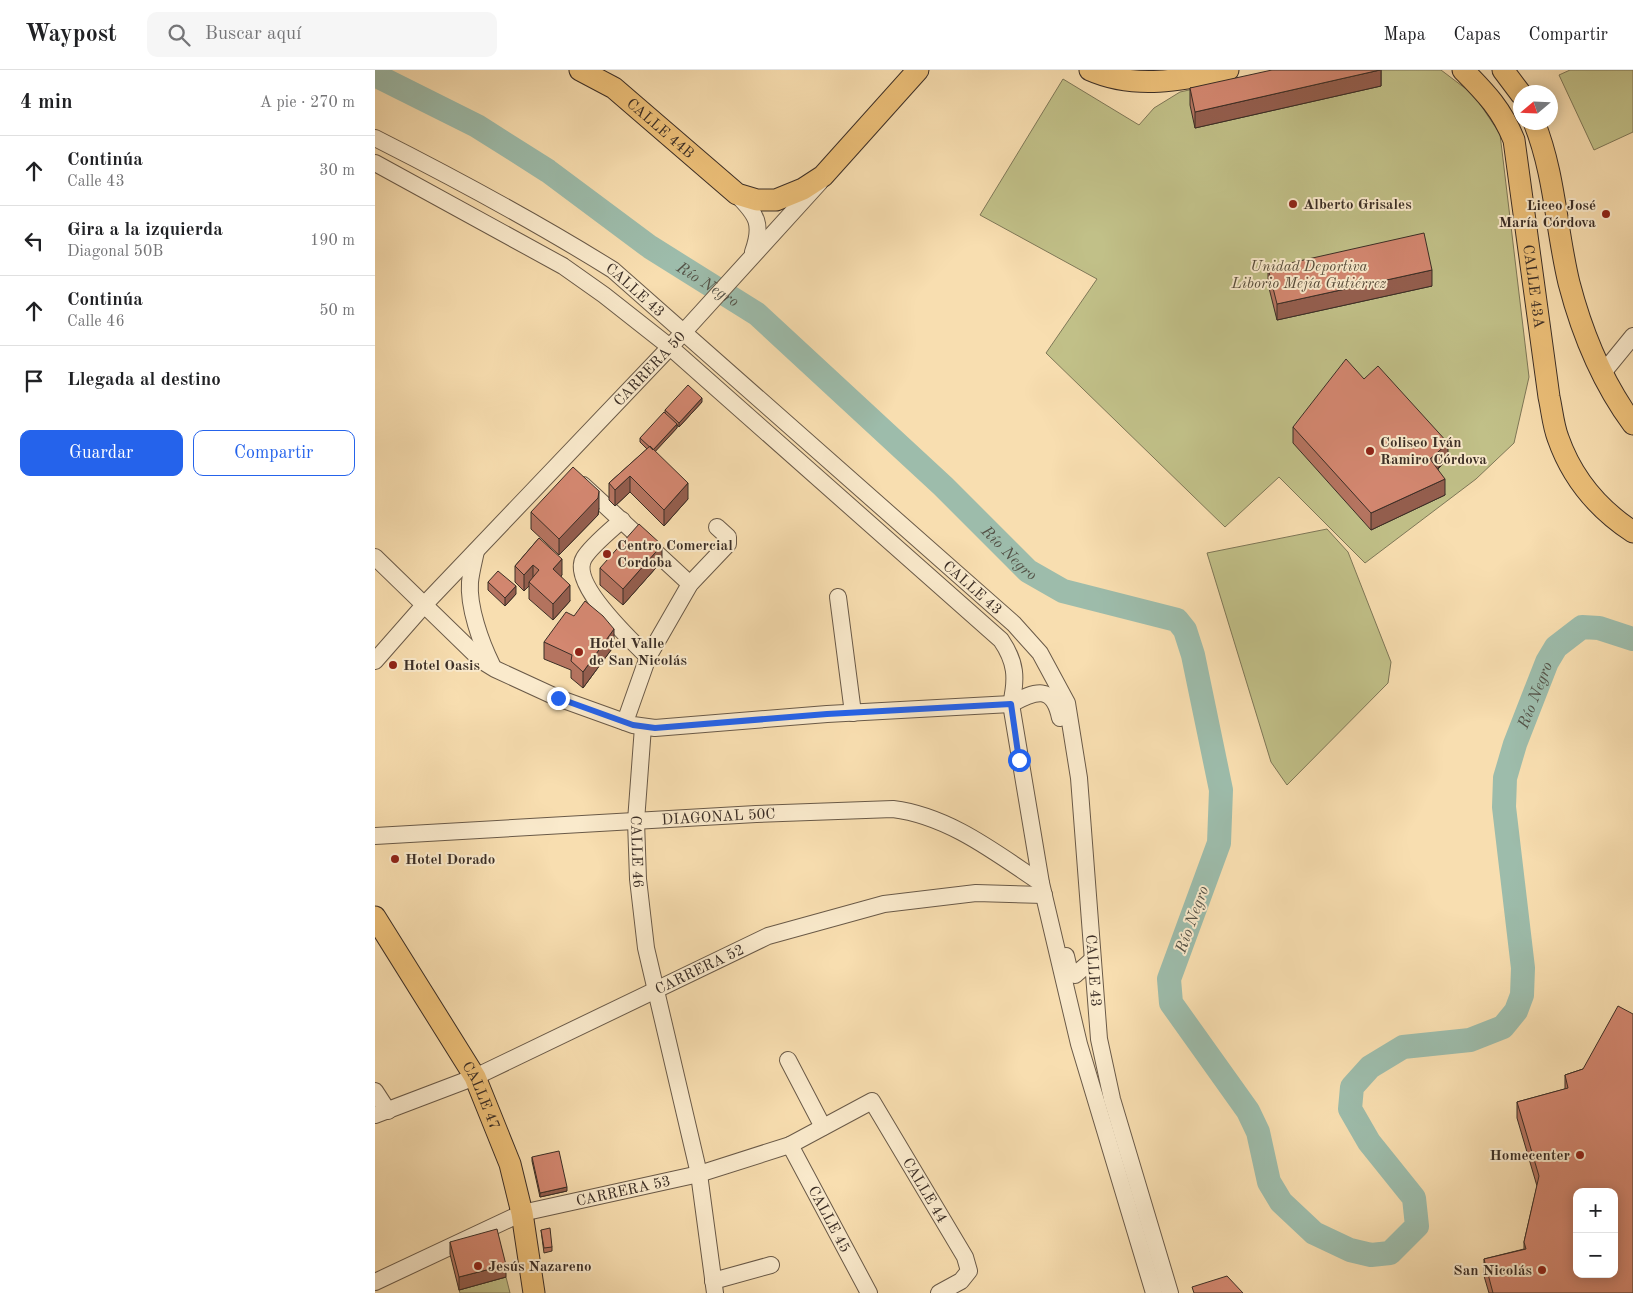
<!DOCTYPE html>
<html lang="es">
<head>
<meta charset="utf-8">
<style>
  body { margin:0; font-family:"Old Standard TT",serif; background:#f6f6f6; color:#202124 }
  .controls { position:absolute; right:15px; bottom:15px; display:grid; overflow:hidden; border-radius:10px; box-shadow:0 2px 12px #0003 }
  .controls button { width:45px; height:45px; display:grid; place-items:center; padding:0; border:0; border-bottom:1px solid #e0e0e0; background:#fff; color:#202124; font:25px sans-serif }
  .compass { position:absolute; left:1138px; top:15px; width:45px; height:45px; border-radius:50%; background:#fff; box-shadow:0 2px 12px #0003; rotate:251deg }
  .stop { position:absolute; width:15px; height:15px; margin:-11px; border:4px solid #2563eb; border-radius:50%; background:#fff }
  .stop.end { background:#2563eb; border-color:#fff; box-shadow:0 1px 5px #0008 }
  .list { margin:0; padding:0; list-style:none }
  h2 { display:flex; justify-content:space-between; align-items:center; height:65px; margin:0; padding:0 20px; font-size:21px }
  h2 small { font-size:16px; font-weight:400; color:#757577 }
  .list li { display:grid; grid-template-columns:32px 1fr auto; gap:15px; align-items:center; box-sizing:border-box; height:70px; padding:0 20px; border-top:1px solid #e0e0e0 }
  .list b { display:block; font-size:19px; white-space:nowrap }
  .list p { margin:0; font-size:16px; white-space:nowrap; color:#757577 }
  .list em { font-size:16px; font-style:normal; color:#757577 }
  .actions { display:flex; gap:10px; padding:15px 20px }
  .actions a { flex:1; padding:11px 0; border:1px solid #2563eb; border-radius:10px; text-align:center; font-size:18px; color:#2563eb }
  .actions .main { background:#2563eb; color:#fff }
  .icon { flex:none; width:28px; height:28px; fill:none; stroke:currentColor; stroke-width:2; stroke-linecap:round; stroke-linejoin:round }
  .map { position:relative; flex:none; width:1258px; height:1223px; overflow:hidden }
  header { display:flex; align-items:center; gap:30px; box-sizing:border-box; height:70px; padding:0 25px; background:#fff; border-bottom:1px solid #e0e0e0 }
  header strong { font-size:24px }
  nav { display:flex; gap:28px; margin-inline-start:auto; font-size:18px }
  .search { width:350px; height:45px; background:#f6f6f6; display:flex; align-items:center; gap:12px; box-sizing:border-box; padding:0 18px; border-radius:10px; color:#757577; font-size:19px }
  main { display:flex }
  aside { flex:1; background:#fff }
  .map>svg:first-child { display:block }
  .park { fill:#c1c088; stroke:#7e7757 }
  .lines { fill:none; stroke-linecap:round; stroke-linejoin:round }
  .river { stroke:#9dbcab; stroke-width:24 }
  .minor-casing { stroke:#6a5a48; stroke-width:18 }
  .major-casing { stroke:#3b2e26; stroke-width:23 }
  .minor { stroke:#faeacc; stroke-width:16 }
  .major { stroke:#ecbf78; stroke-width:21 }
  .wall { fill:#b57460; stroke:#3b2e26 }
  .shaded-wall { fill:#945e4e; stroke:#3b2e26 }
  .building { fill:#d38770; stroke:#3b2e26; fill-rule:evenodd }
  .route { stroke:#2563eb; stroke-width:6 }
  .poi-dot { fill:#8f2418; stroke:#faeacc; stroke-width:2 }
  .labels { text-anchor:middle; stroke-width:4; stroke-linejoin:round; paint-order:stroke }
  .street-label { font-size:15px; fill:#3b2e26; stroke:#faeacc }
  .poi-label { font-size:15px; font-weight:bold; fill:#3b2e26; stroke:#faeacc; text-anchor:start }
  .park-label { font-size:15px; font-style:italic; fill:#564b3a; stroke:#faeacc }
  .water-label { font-size:16px; font-style:italic; fill:#545247; stroke:#faeacc }
</style>
</head>
<body>
<header>
<strong>Waypost</strong>
<div class="search"><svg class="icon" aria-label="search" viewBox="0 0 24 24"><circle cx="10" cy="10" r="6"/><path d="M15 15l6 6"/></svg>Buscar aquí</div>
<nav><a>Mapa</a><a>Capas</a><a>Compartir</a></nav>
</header>
<main>
<aside>
<h2>4 min<small>A pie · 270 m</small></h2>
<ul class="list">
<li><svg class="icon" aria-label="ahead" viewBox="0 0 24 24"><path d="M12 20V5M6 11l6-6 6 6"/></svg><div><b>Continúa</b><p>Calle 43</p></div><em>30 m</em></li>
<li><svg class="icon" aria-label="left" viewBox="0 0 24 24"><path d="M17 20v-9H6M10 6l-5 5 5 5"/></svg><div><b>Gira a la izquierda</b><p>Diagonal 50B</p></div><em>190 m</em></li>
<li><svg class="icon" aria-label="ahead" viewBox="0 0 24 24"><path d="M12 20V5M6 11l6-6 6 6"/></svg><div><b>Continúa</b><p>Calle 46</p></div><em>50 m</em></li>
<li><svg class="icon" aria-label="arrive" viewBox="0 0 24 24"><path d="M6 21V4h12l-3 4 3 4H6"/></svg><div><b>Llegada al destino</b></div></li>
</ul>
<div class="actions"><a class="main">Guardar</a><a>Compartir</a></div>
</aside>
<div class="map">
<svg width="1258" height="1223" viewBox="0 0 1258 1223">
  <rect width="100%" height="100%" fill="#f8deb0"/>
  <filter id="stains"><feTurbulence type="fractalNoise" baseFrequency=".004" numOctaves="4"/><feColorMatrix values="0 0 0 0 .2 0 0 0 0 .09 0 0 0 0 .02 0 0 0 .5 -.17"/></filter>
  <radialGradient id="worn" r=".72"><stop offset=".6" stop-color="#630" stop-opacity="0"/><stop offset="1" stop-color="#630" stop-opacity=".3"/></radialGradient>
  <path class="park" d="M905,0h161l33,25 26,39 29,243 -15,66 -38,36 -111,84 -86,-86 -54,50 -179,-174 51,-74 -117,-64 83,-136 76,46 15,-17 26,-16z
    M1195,0h63v62l-39,18 -35,-75z
    M952,459l21,23 43,110 -3,21 -101,102 -16,-23 -64,-209z
    M131,1207l4,16h-50l-1,-3z"/>
  <g class="lines">
    <path class="river" id="s1" d="M0,5l102,51 71,45 102,76 107,67 186,172 85,85 35,20 114,29 8,10 8,25 28,135 -2,53 -50,136 2,24 77,108 10,21 11,50 12,20 33,31 36,17 21,5 19,-2 27,-27 -3,-28 -45,-56 -19,-33 2,-22 18,-20 33,-20 67,-7 33,-13 13,-16 6,-16 1,-27 -19,-161 1,-29 10,-34 32,-82 9,-15 26,-20 17,1 34,11"/>
    <g class="minor-casing">
      <g id="minor">
        <path id="s2" d="M0,68c81,41 161,84 238,132l401,354 26,29 27,50 12,75 20,261 13,60 58,194"/>
        <path d="M0,93l188,103 41,29 66,52 331,293c15,22 16,38 10,64l30,179 38,161 75,249"/>
        <path d="M362,125c20,20 26,29 16,57"/>
        <path d="M1227,304l31,-38"/>
        <path d="M208,415l107,99"/>
        <path d="M247,450c-11,10 -31,26 -38,38 -15,25 48,83 64,99"/>
        <path d="M101,481c-2,10 -5,21 -6,31 -2,25 11,61 22,83"/>
        <path d="M0,487l107,104 13,8 63,29 75,27 22,3 172,-14 184,-10c24,-13 42,-20 49,14"/>
        <path d="M463,527l15,116"/>
        <path id="s3" d="M0,591l50,-57 245,-257 150,-165"/>
        <path d="M250,652l23,-65 42,-73 38,-40v-7l-11,-10"/>
        <path id="s4" d="M268,657l-7,94 2,58 8,69 53,226 16,119"/>
        <path id="s5" d="M0,766l381,-22 137,-5c56,7 103,44 148,74"/>
        <path d="M691,886l3,13 6,6 17,-15"/>
        <path d="M413,990l35,67"/>
        <path d="M0,1021l13,20"/>
        <path id="s6" d="M0,1045l100,-38 293,-141 116,-32 92,-11 68,2"/>
        <path id="s7" d="M415,1075l79,148"/>
        <path d="M338,1211l58,-16"/>
        <path id="s8" d="M0,1212l147,-69 177,-39 91,-29 82,-44 93,156 4,14 -8,10 -22,12"/>
      </g>
    </g>
    <g class="major-casing">
      <g id="major">
        <path id="s9" d="M205,0l34,18 123,106 20,6h19l27,-11 20,-13 95,-106"/>
        <path d="M715,0c45,20 93,10 138,0"/>
        <path id="s10" d="M1088,0c23,23 39,40 51,70l35,257c3,13 4,28 9,41 14,40 40,71 75,94"/>
        <path d="M1128,0l18,24"/>
        <path d="M1159,52c21,52 22,107 35,161 13,50 33,99 64,141"/>
        <path id="s11" d="M0,847l100,160 35,87 12,49 12,80"/>
      </g>
    </g>
    <use href="#minor" class="minor"/>
    <use href="#major" class="major"/>
  </g>
  <path class="wall" d="M1006,0v16l-186,42 -5,-23v-17z
    M893,198l164,18 -155,34 -9,-36z
    M989,309l84,80 -10,10 7,26 -74,35 -78,-87v-16z
    M327,332l-23,25 -2,-2v3l-22,23 33,48 -24,27 -34,-34 -15,14 -6,-6v-17l38,-34 -7,-7v-4l25,-24v-4z
    M224,438l-1,7 -39,40 -28,-26v-17z
    M164,468l23,37 -1,1 9,25 -17,19 -24,-21v-13l-5,5 -9,-9v-16z
    M287,491l-39,44 -23,-20v-17z
    M113,512l28,12 -11,12 -17,-16z
    M169,572l70,4 -31,42 -12,-10v-8l-27,-11z
    M1208,999l50,224h-144l-5,-17v-17l40,-10v-7l13,-56 -20,-68v-16l48,-13v-14z
    M157,1087l35,34 -27,6 -8,-36z
    M166,1160l11,17v4l-8,2z
    M75,1172l56,35 -47,13 -9,-36z"/>
  <path class="shaded-wall" d="M1005,0h1v16l-186,42v-16z
    M1057,200v16l-155,34v-16z
    M327,328v4l-23,25v-4z
    M302,354v4l-24,26v-4z
    M1073,373v16l-18,16v-16z
    M255,406v16l-15,14v-16z
    M1070,409v16l-74,35v-17z
    M313,413v16l-24,27v-16z
    M224,421v17l-1,7 -39,40v-16z
    M287,475v16l-39,44v-16z
    M187,489v16l-9,11v-17z
    M158,495v16l-4,1v4l-5,5v-16z
    M195,515v16l-17,19v-16z
    M141,516v8l-11,12v-8z
    M239,559v17l-31,42v-16z
    M192,1117v4l-27,6v-4z
    M131,1195v12l-47,13v-13z"/>
  <path class="building" d="M897,0h108l-185,42 -5,-24z
    M1049,163l8,37 -155,34 -9,-36z
    M971,289l18,20 14,-13 70,77 -18,16 15,20 -74,34 -78,-86z
    M313,315l14,13 -23,25 -14,-13z
    M289,342l13,12 -24,26 -13,-12z
    M275,376l38,37 -24,27 -34,-34 -15,14 -6,-7z
    M198,397l26,24 -1,7 -39,41 -28,-27z
    M264,454l23,21 -39,44 -23,-21z
    M164,468l23,21 -9,10 17,16 -17,19 -24,-22 10,-12 -6,-5 -9,10 -9,-9z
    M123,501l18,15 -11,12 -17,-16z
    M210,531l18,15 11,13 -31,43 -12,-11 1,-6 -28,-13 22,-30 8,4z
    M1243,936l15,8v279h-140l-9,-34 42,-10 -2,-7 15,-66 -22,-74 51,-14 -3,-13 18,-6zM1202,1122h37v82h-37z
    M184,1081l8,36 -27,6 -8,-36z
    M175,1158l2,19 -8,1 -3,-18z
    M122,1159l9,36 -47,12 -9,-35z
    M852,1206l16,17h-49l-2,-6z"/>
  <g class="lines">
    <path class="route" d="M183,628l75,27 22,3 172,-14 184,-10 8,56"/>
  </g>
  <g class="poi-dot">
    <circle cx="918" cy="134" r="5"/>
    <circle cx="1231" cy="144" r="5"/>
    <circle cx="995" cy="381" r="5"/>
    <circle cx="232" cy="484" r="5"/>
    <circle cx="204" cy="582" r="5"/>
    <circle cx="18" cy="595" r="5"/>
    <circle cx="20" cy="789" r="5"/>
    <circle cx="1205" cy="1085" r="5"/>
    <circle cx="103" cy="1196" r="5"/>
    <circle cx="1167" cy="1200" r="5"/>
  </g>
  <g class="labels">
    <g class="street-label">
      <text dy="5" stroke="none"><textPath href="#s9" startOffset="100">CALLE 44B</textPath></text>
      <text dy="5" stroke="none"><textPath href="#s10" startOffset="235">CALLE 43A</textPath></text>
      <text dy="5" stroke="none"><textPath href="#s2" startOffset="302">CALLE 43</textPath></text>
      <text dy="5" stroke="none"><textPath href="#s3" startOffset="401">CARRERA 50</textPath></text>
      <text dy="5" stroke="none"><textPath href="#s2" startOffset="752">CALLE 43</textPath></text>
      <text dy="5" stroke="none"><textPath href="#s5" startOffset="344">DIAGONAL 50C</textPath></text>
      <text dy="5" stroke="none"><textPath href="#s4" startOffset="125">CALLE 46</textPath></text>
      <text dy="5" stroke="none"><textPath href="#s6" startOffset="356">CARRERA 52</textPath></text>
      <text dy="5" stroke="none"><textPath href="#s2" startOffset="1172">CALLE 43</textPath></text>
      <text dy="5" stroke="none"><textPath href="#s11" startOffset="208">CALLE 47</textPath></text>
      <text dy="5" stroke="none"><textPath href="#s8" startOffset="266">CARRERA 53</textPath></text>
      <text dy="5" stroke="none"><textPath href="#s8" startOffset="636">CALLE 44</textPath></text>
      <text dy="5" stroke="none"><textPath href="#s7" startOffset="84">CALLE 45</textPath></text>
    </g>
    <g class="poi-label">
      <text x="928" y="139">Alberto Grisales</text>
      <text x="1221" y="140" text-anchor="end">Liceo José<tspan x="1221" dy="17">María Córdova</tspan></text>
      <text x="1005" y="377">Coliseo Iván<tspan x="1005" dy="17">Ramiro Córdova</tspan></text>
      <text x="242" y="480">Centro Comercial<tspan x="242" dy="17">Cordoba</tspan></text>
      <text x="214" y="578">Hotel Valle<tspan x="214" dy="17">de San Nicolás</tspan></text>
      <text x="28" y="600">Hotel Oasis</text>
      <text x="30" y="794">Hotel Dorado</text>
      <text x="1195" y="1090" text-anchor="end">Homecenter</text>
      <text x="113" y="1201">Jesús Nazareno</text>
      <text x="1157" y="1205" text-anchor="end">San Nicolás</text>
    </g>
    <g class="park-label">
      <text x="934" y="201">Unidad Deportiva<tspan x="934" dy="17">Liborio Mejía Gutiérrez</tspan></text>
    </g>
    <g class="water-label">
      <text dy="6" stroke="none"><textPath href="#s1" startOffset="394">Río Negro</textPath></text>
      <text dy="6" stroke="none"><textPath href="#s1" startOffset="799">Río Negro</textPath></text>
      <text dy="6" stroke="none"><textPath href="#s1" startOffset="2449">Río Negro</textPath></text>
      <text transform="translate(816 849) rotate(-70)" y="6">Río Negro</text>
    </g>
  </g>
  <rect width="100%" height="100%" filter="url(#stains)"/>
  <rect width="100%" height="100%" fill="url(#worn)"/>
</svg>
<div class="controls">
<button>+</button>
<button>−</button>
</div>
<svg class="compass" viewBox="-18 -18 36 36"><path d="M0-13l5 13h-10z" fill="#e53935"/><path d="M0 13l5-13h-10z" fill="#757577"/></svg>
<div class="stop" style="left:644px;top:690px"></div>
<div class="stop end" style="left:183px;top:628px"></div>
</div>
</main>
</body>
</html>
